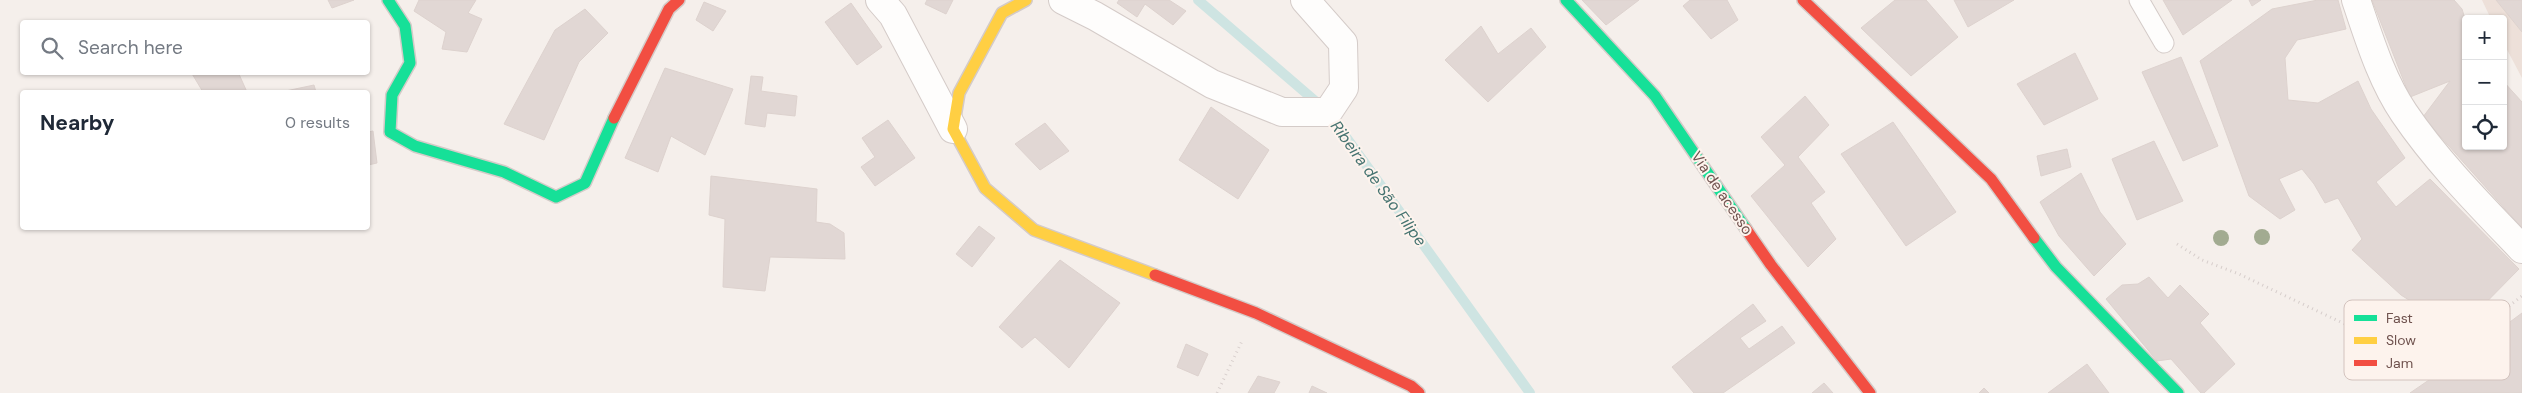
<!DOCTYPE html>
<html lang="en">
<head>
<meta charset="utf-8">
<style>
  body { margin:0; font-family:"DM Sans",sans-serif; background:#f6f6f7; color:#1f2937 }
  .controls { position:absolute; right:15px; top:15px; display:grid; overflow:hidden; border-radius:5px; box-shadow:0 1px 4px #0004 }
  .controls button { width:45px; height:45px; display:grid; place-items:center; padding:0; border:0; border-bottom:1px solid #e0e1e3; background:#fff; color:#1f2937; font:25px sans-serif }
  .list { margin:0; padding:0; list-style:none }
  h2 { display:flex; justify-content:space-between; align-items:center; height:65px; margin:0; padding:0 20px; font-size:21px }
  h2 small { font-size:16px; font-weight:400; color:#747a83 }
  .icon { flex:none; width:28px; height:28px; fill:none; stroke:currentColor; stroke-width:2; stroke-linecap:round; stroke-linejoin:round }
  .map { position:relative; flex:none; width:2522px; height:393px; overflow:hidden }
  .search { position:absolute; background:#fff; box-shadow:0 1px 4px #0004; left:20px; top:20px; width:350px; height:55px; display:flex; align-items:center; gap:12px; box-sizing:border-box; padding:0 18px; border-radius:5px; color:#747a83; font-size:19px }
  .panel { position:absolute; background:#fff; box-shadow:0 1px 4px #0004; left:20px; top:90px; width:350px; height:140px; border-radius:5px }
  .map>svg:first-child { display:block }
  .residential { fill:#ede0d9 }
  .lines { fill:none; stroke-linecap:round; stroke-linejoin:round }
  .stream { stroke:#cee4e2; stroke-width:10 }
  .building { fill:#e1d7d4; stroke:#ddd2ce }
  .lane-casing { stroke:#d4cbc8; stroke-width:21 }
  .street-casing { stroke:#d4cbc8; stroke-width:30 }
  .fast-casing { stroke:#d4cbc8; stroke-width:14 }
  .slow-casing { stroke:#d4cbc8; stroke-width:14 }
  .jam-casing { stroke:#d4cbc8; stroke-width:14 }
  .path { stroke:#d6cdcb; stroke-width:3; stroke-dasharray:1 4; stroke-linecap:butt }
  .lane { stroke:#fefdfc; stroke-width:19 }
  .street { stroke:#fefdfc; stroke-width:28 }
  .fast { stroke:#16e098; stroke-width:11 }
  .slow { stroke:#ffcf43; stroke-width:11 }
  .jam { stroke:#f24e42; stroke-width:11 }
  .tree { fill:#a2ab91 }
  .labels { text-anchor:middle; stroke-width:4; stroke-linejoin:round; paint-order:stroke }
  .street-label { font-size:15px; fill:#70534f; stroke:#fdf3ed }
  .water-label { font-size:16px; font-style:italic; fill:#457370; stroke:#fdf3ed }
  .key { fill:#fdf3ed; stroke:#d3c3be; stroke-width:1 }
  .key-label { font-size:14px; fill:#70534f }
</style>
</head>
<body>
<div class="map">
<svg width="2522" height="393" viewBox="0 0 2522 393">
  <rect width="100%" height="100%" fill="#f5efeb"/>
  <path class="residential" d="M2482,0h40v78l-19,-36v-23h-12z"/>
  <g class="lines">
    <path class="stream" d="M1198,0l130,112 202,281"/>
  </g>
  <path class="building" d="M328,0h26l-22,8z
    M419,0h57l-8,13 14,6 -15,33 -25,-3 4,-17 -32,-21z
    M927,0h26l-7,14 -21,-10z
    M1119,0h50l17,11 -13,14 -28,-21 -8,13 -20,-14z
    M1582,0h57l-33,25z
    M1690,0h37l11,20 -27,19 -28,-33z
    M1895,0h31l32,37 -47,39 -50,-48z
    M1954,0h60l-46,27z
    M2163,0h69l-49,35z
    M2249,0h12l-9,6z
    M2318,0h20l8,29 -49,11 -12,18 3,42 30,3 40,-22 13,28 34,49 -29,24 20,25 34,-28 89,90 -61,62 -57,-36 -49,-45 10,-11 -24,-41 -13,5 -11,-19 -12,-15 -23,10 16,31 -15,9 -31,-23 -49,-135 72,-52z
    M2372,0h82l8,9 4,13v124h37v-65l19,21v126l-99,-111 27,-36 -40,16z
    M2496,0h26v32z
    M704,2l22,9 -13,20 -17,-11z
    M851,3l31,44 -25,18 -32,-43z
    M585,9l23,24 -29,29 -35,78 -40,-16 51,-94z
    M1481,26l17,28 33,-26 15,19 -58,55 -43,-42z
    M2075,53l23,46 -54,26 -27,-41z
    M2181,57l37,89 -35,15 -41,-89z
    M665,68l68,21 -28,66 -34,-19 -13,36 -33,-14z
    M191,72h47l9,20h-44z
    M751,76l12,1 -2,14 36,5 -2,20 -28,-3 -2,14 -20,-3z
    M314,85l2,7h-35z
    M1805,96l24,29 -31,32 27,35 -14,11 25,36 -28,28 -57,-71 34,-31 -24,-28z
    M1211,107l58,43 -31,49 -59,-39z
    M888,120l27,38 -40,28 -14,-19 14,-10 -13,-19z
    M1893,122l63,90 -50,34 -65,-92z
    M1045,123l24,28 -29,19 -25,-26z
    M373,131l4,32 -9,2v-33z
    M2154,141l29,60 -46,19 -25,-61z
    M2067,149l4,18 -30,9 -4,-20z
    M2081,173l19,39 26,32 -32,32 -35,-40 -19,-34z
    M711,176l106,13 -1,33 14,2 14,9 1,26 -75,-2 -5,34 -42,-4 2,-68 -16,-4z
    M979,226l16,12 -23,29 -16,-13z
    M1060,260l60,43 -51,65 -34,-31 -13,11 -23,-21z
    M2149,277l19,21 12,-13 29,29 -9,9 35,41 -31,29h-3l-30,-34 -14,2 -51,-62 16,-14 16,-1z
    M1753,304l13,17 -26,17 9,11 33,-23 13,17 -72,50h-29l-22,-26z
    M2522,313v80h-112l54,-37z
    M1186,344l22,10 -10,22 -21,-9z
    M2087,364l22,29h-61z
    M1258,376l22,6 -6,11h-26z
    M1824,383l9,10h-21z
    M1312,386l15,7h-18z
    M1984,388l5,5h-10z"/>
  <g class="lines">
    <g class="lane-casing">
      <path id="lane" d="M2139,0l25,43"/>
    </g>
    <g class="street-casing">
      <path id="street" d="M880,0l13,15 60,114
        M1063,0l32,16 117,68 70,28h46l16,-24 -1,-45 -38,-43
        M2356,0c13,38 25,79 48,113 34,50 76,92 118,136"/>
    </g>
    <g class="fast-casing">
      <path id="fast" d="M388,0l17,26 5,37 -18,32 -2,37 25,14 89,26 52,25 29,-14 29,-65
        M1566,0l89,96 91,133
        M2034,238l22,29 122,126"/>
    </g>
    <g class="slow-casing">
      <path id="slow" d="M1026,0l-24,13 -43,80 -6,36 32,59 49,42 121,45"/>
    </g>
    <g class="jam-casing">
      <path id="jam" d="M1803,0l188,179 43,59
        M614,118l55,-109 10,-9
        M1746,229l25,36 99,128
        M1155,275l101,38 155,73 8,7"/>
    </g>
    <path class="path" d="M2177,244l25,16 37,14 108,51h68l48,16 59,-45
      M1217,393l25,-52"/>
    <use href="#lane" class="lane"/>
    <use href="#street" class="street"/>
    <use href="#fast" class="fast"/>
    <use href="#slow" class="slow"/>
    <use href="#jam" class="jam"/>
  </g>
  <g class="tree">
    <circle cx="2262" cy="237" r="8"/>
    <circle cx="2221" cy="238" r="8"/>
  </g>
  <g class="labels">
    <g class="street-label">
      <text transform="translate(1722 193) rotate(56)" y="5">Via de acesso</text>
    </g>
    <g class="water-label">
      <text transform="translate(1379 183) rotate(54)" y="6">Ribeira de São Filipe</text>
    </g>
  </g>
  <rect x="2344" y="300" width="166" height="80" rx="8" class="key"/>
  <rect x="2354" y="315" width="23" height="6" fill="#16e098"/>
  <rect x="2354" y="337" width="23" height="7" fill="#ffcf43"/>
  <rect x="2354" y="360" width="23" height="6" fill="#f24e42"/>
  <g class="key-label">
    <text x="2386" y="323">Fast</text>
    <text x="2386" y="345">Slow</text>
    <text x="2386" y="368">Jam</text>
  </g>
</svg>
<div class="controls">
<button>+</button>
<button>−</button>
<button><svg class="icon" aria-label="locate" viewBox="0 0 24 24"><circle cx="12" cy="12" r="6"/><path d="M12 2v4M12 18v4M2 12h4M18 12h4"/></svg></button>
</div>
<div class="search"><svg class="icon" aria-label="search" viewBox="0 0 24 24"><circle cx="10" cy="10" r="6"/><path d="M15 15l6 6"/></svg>Search here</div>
<section class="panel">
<h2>Nearby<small>0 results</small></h2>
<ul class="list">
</ul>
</section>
</div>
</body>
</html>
